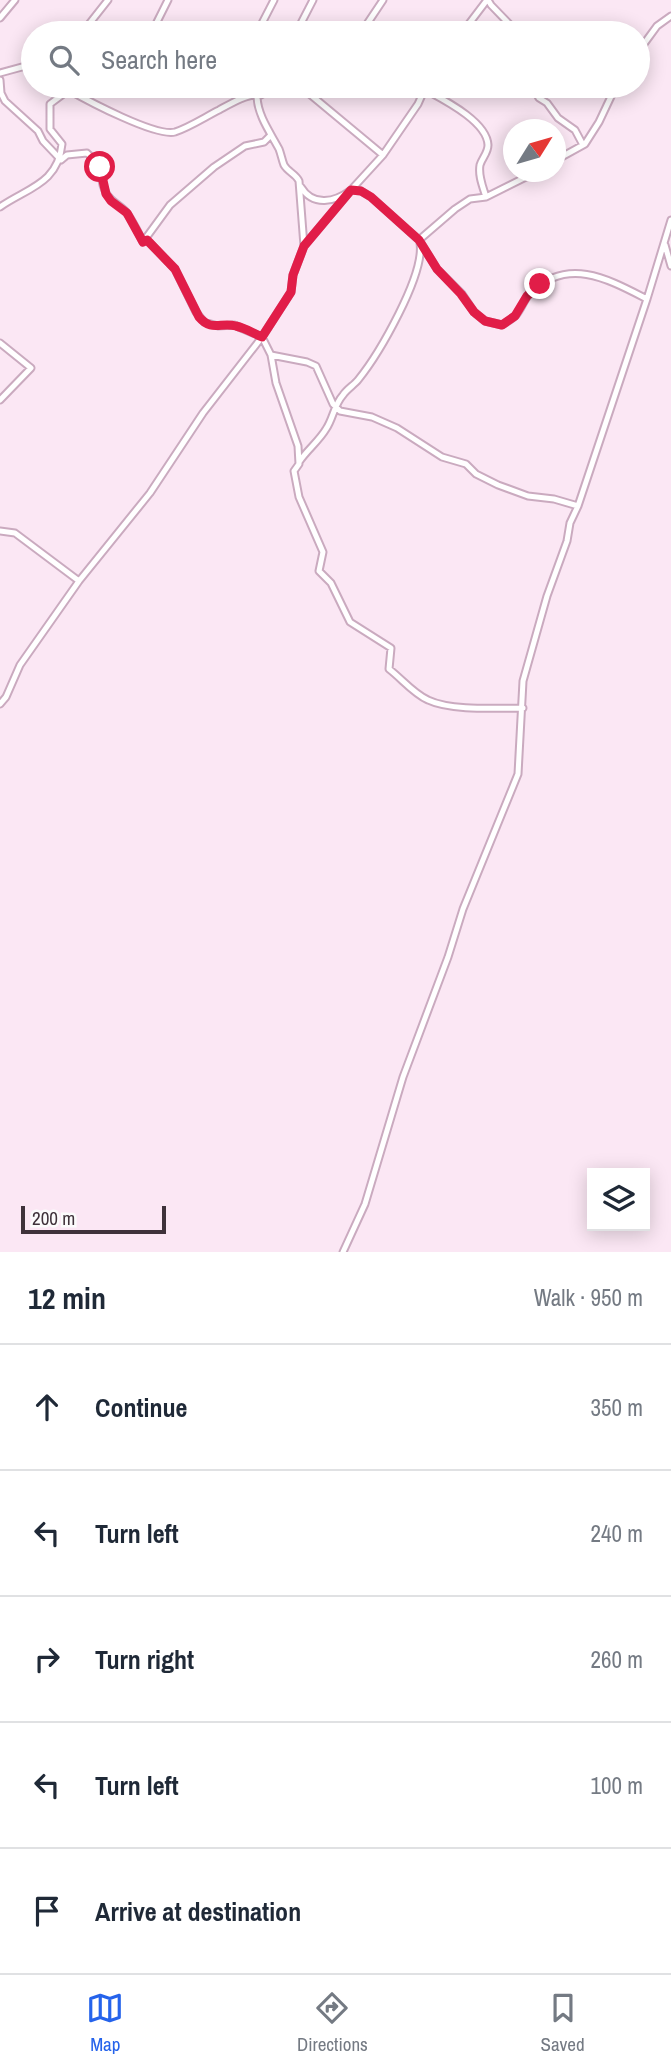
<!DOCTYPE html>
<html lang="en">
<head>
<meta charset="utf-8">
<style>
  body { margin:0; font-family:"Archivo Narrow",sans-serif; background:#f6f6f7; color:#1f2937 }
  .controls { position:absolute; right:21px; bottom:21px; display:grid; overflow:hidden; border-radius:0px; box-shadow:0 4px 18px #0003 }
  .controls button { width:63px; height:63px; display:grid; place-items:center; padding:0; border:0; border-bottom:2px solid #e0e1e3; background:#fff; color:#1f2937; font:35px sans-serif }
  .compass { position:absolute; left:503px; top:119px; width:63px; height:63px; border-radius:50%; background:#fff; box-shadow:0 4px 18px #0003; rotate:53deg }
  .scale { position:absolute; left:21px; bottom:18px; width:145px; box-sizing:border-box; padding-left:7px; border:4px solid #3f323a; border-top:0; font-size:19px; line-height:24px; white-space:nowrap; color:#3f323a; -webkit-text-stroke:5px #fbfbfb; paint-order:stroke }
  .stop { position:absolute; width:21px; height:21px; margin:-16px; border:5px solid #e11d48; border-radius:50%; background:#fff }
  .stop.end { background:#e11d48; border-color:#fff; box-shadow:0 2px 7px #0008 }
  .list { margin:0; padding:0; list-style:none }
  h2 { display:flex; justify-content:space-between; align-items:center; height:91px; margin:0; padding:0 28px; font-size:30px }
  h2 small { font-size:23px; font-weight:400; color:#747a83 }
  .list li { display:grid; grid-template-columns:46px 1fr auto; gap:21px; align-items:center; box-sizing:border-box; height:126px; padding:0 28px; border-top:2px solid #e0e1e3 }
  .list b { display:block; font-size:26px; white-space:nowrap }
  .list em { font-size:23px; font-style:normal; color:#747a83 }
  .icon { flex:none; width:38px; height:38px; fill:none; stroke:currentColor; stroke-width:2; stroke-linecap:round; stroke-linejoin:round }
  .map { position:relative; flex:none; width:671px; height:1252px; overflow:hidden }
  .search { position:absolute; background:#fff; box-shadow:0 4px 18px #0003; left:21px; right:21px; top:21px; height:77px; display:flex; align-items:center; gap:18px; box-sizing:border-box; padding:0 24px; border-radius:38px; color:#747a83; font-size:26px }
  .sheet { height:721px; background:#fff }
  nav { display:flex; justify-content:space-around; align-items:center; box-sizing:border-box; height:98px; border-top:2px solid #e0e1e3; background:#fff; font-size:19px; color:#747a83 }
  nav a { display:grid; justify-items:center; gap:4px }
  nav .on { color:#2563eb }
  .map>svg:first-child { display:block }
  .lines { fill:none; stroke-linecap:round; stroke-linejoin:round }
  .minor-casing { stroke:#caaabf; stroke-width:9 }
  .minor { stroke:#fff; stroke-width:5 }
  .route { stroke:#e11d48; stroke-width:9 }
</style>
</head>
<body>
<div class="map">
<svg width="671" height="1252" viewBox="0 0 671 1252">
  <rect width="100%" height="100%" fill="#fbe7f4"/>
  <g class="lines">
    <g class="minor-casing">
      <path id="minor" d="M488,0l3,5 27,28
        M0,18l15,-18
        M155,26l8,7
        M82,33l26,-33
        M146,33l9,-7 13,-26
        M257,33l17,-33
        M296,33l17,-33
        M361,33l22,-33
        M462,33l25,-33
        M638,52l19,-26 14,-10
        M0,73l33,-9
        M0,80l1,13 4,8 33,30 5,10 18,19 6,-5 20,-2c20,18 10,22 19,40 5,9 14,12 20,19 7,9 12,20 17,30l4,-2 28,29 21,43 8,10 14,4 16,-1 28,12 9,18 5,28 22,63 1,18 -5,7 5,26 24,55 -4,19 12,12 19,39 41,26 -2,21c13,10 25,25 39,31 23,11 69,8 95,8
        M273,86l-3,4 -13,7c1,19 13,35 22,52 2,5 3,11 5,16 4,7 12,9 15,16l5,65
        M273,86h12
        M300,86l83,69
        M532,86l7,12 8,5 11,15 17,12 8,15
        M424,89c18,10 63,32 64,56 0,8 -6,13 -8,20 -2,11 3,22 6,32
        M69,90c19,11 87,47 106,42 15,-5 30,-15 44,-22 11,-6 27,-16 40,-15
        M556,160l29,-16 14,-22 17,-36
        M301,187c12,20 34,15 50,3l10,1 10,6 48,43 18,29 25,25 12,18 11,9 17,4c5,-3 10,-6 14,-10 6,-7 8,-16 15,-23 38,-35 77,-13 116,7
        M0,207c27,-19 58,-23 62,-63l-12,-15v-25l24,-18
        M419,240l36,-31 15,-10 16,-2 50,-25
        M143,242l27,-37 44,-38 31,-21 19,-4 6,-6
        M665,245l6,21
        M0,343l31,25 -31,32
        M271,355l36,7 9,4 17,38 7,7 32,6 25,11 45,29 24,7 10,10 22,11 30,11 26,3 24,7
        M299,462c8,-12 20,-21 27,-33 7,-10 8,-24 17,-34 4,-6 11,-10 15,-15 21,-26 67,-105 62,-137
        M0,531l15,2 64,48
        M0,704l6,-7 14,-32 59,-84 71,-88 53,-80 59,-76 29,-45 2,-17 11,-29 47,-56 32,-35 35,-51 8,-18
        M343,1252l22,-48 38,-127 45,-120 15,-48 55,-135 5,-93 24,-85 20,-55 3,-18 8,-17 69,-207 24,-79"/>
    </g>
    <use href="#minor" class="minor"/>
  </g>
  <g class="lines">
    <path class="route" d="M100,167l6,27 5,7 16,12 16,29 4,-2 28,29 24,48c13,15 21,5 37,9 9,2 17,7 26,11l29,-45 2,-17 11,-29 47,-56 10,1 10,6 48,43 18,29 24,25 13,18 11,9 17,4 13,-9 12,-20 13,-12"/>
  </g>
</svg>
<div class="controls">
<button><svg class="icon" aria-label="layers" viewBox="0 0 24 24"><path d="M12 4l9 5-9 5-9-5zM3 14l9 5 9-5"/></svg></button>
</div>
<svg class="compass" viewBox="-18 -18 36 36"><path d="M0-13l5 13h-10z" fill="#e53935"/><path d="M0 13l5-13h-10z" fill="#747a83"/></svg>
<div class="scale">200 m</div>
<div class="stop" style="left:100px;top:167px"></div>
<div class="stop end" style="left:540px;top:284px"></div>
<div class="search"><svg class="icon" aria-label="search" viewBox="0 0 24 24"><circle cx="10" cy="10" r="6"/><path d="M15 15l6 6"/></svg>Search here</div>
</div>
<section class="sheet">
<h2>12 min<small>Walk · 950 m</small></h2>
<ul class="list">
<li><svg class="icon" aria-label="ahead" viewBox="0 0 24 24"><path d="M12 20V5M6 11l6-6 6 6"/></svg><div><b>Continue</b></div><em>350 m</em></li>
<li><svg class="icon" aria-label="left" viewBox="0 0 24 24"><path d="M17 20v-9H6M10 6l-5 5 5 5"/></svg><div><b>Turn left</b></div><em>240 m</em></li>
<li><svg class="icon" aria-label="right" viewBox="0 0 24 24"><path d="M7 20v-9h11M14 6l5 5-5 5"/></svg><div><b>Turn right</b></div><em>260 m</em></li>
<li><svg class="icon" aria-label="left" viewBox="0 0 24 24"><path d="M17 20v-9H6M10 6l-5 5 5 5"/></svg><div><b>Turn left</b></div><em>100 m</em></li>
<li><svg class="icon" aria-label="arrive" viewBox="0 0 24 24"><path d="M6 21V4h12l-3 4 3 4H6"/></svg><div><b>Arrive at destination</b></div></li>
</ul>
</section>
<nav>
<a class="on"><svg class="icon" aria-label="map" viewBox="0 0 24 24"><path d="M3 6l6-2 6 2 6-2v14l-6 2-6-2-6 2zM9 4v14M15 6v14"/></svg>Map</a>
<a><svg class="icon" aria-label="directions" viewBox="0 0 24 24"><path d="M12 3l9 9-9 9-9-9zM9 14v-3h6M13 9l2 2-2 2"/></svg>Directions</a>
<a><svg class="icon" aria-label="saved" viewBox="0 0 24 24"><path d="M7 4h10v16l-5-4-5 4z"/></svg>Saved</a>
</nav>
</body>
</html>
